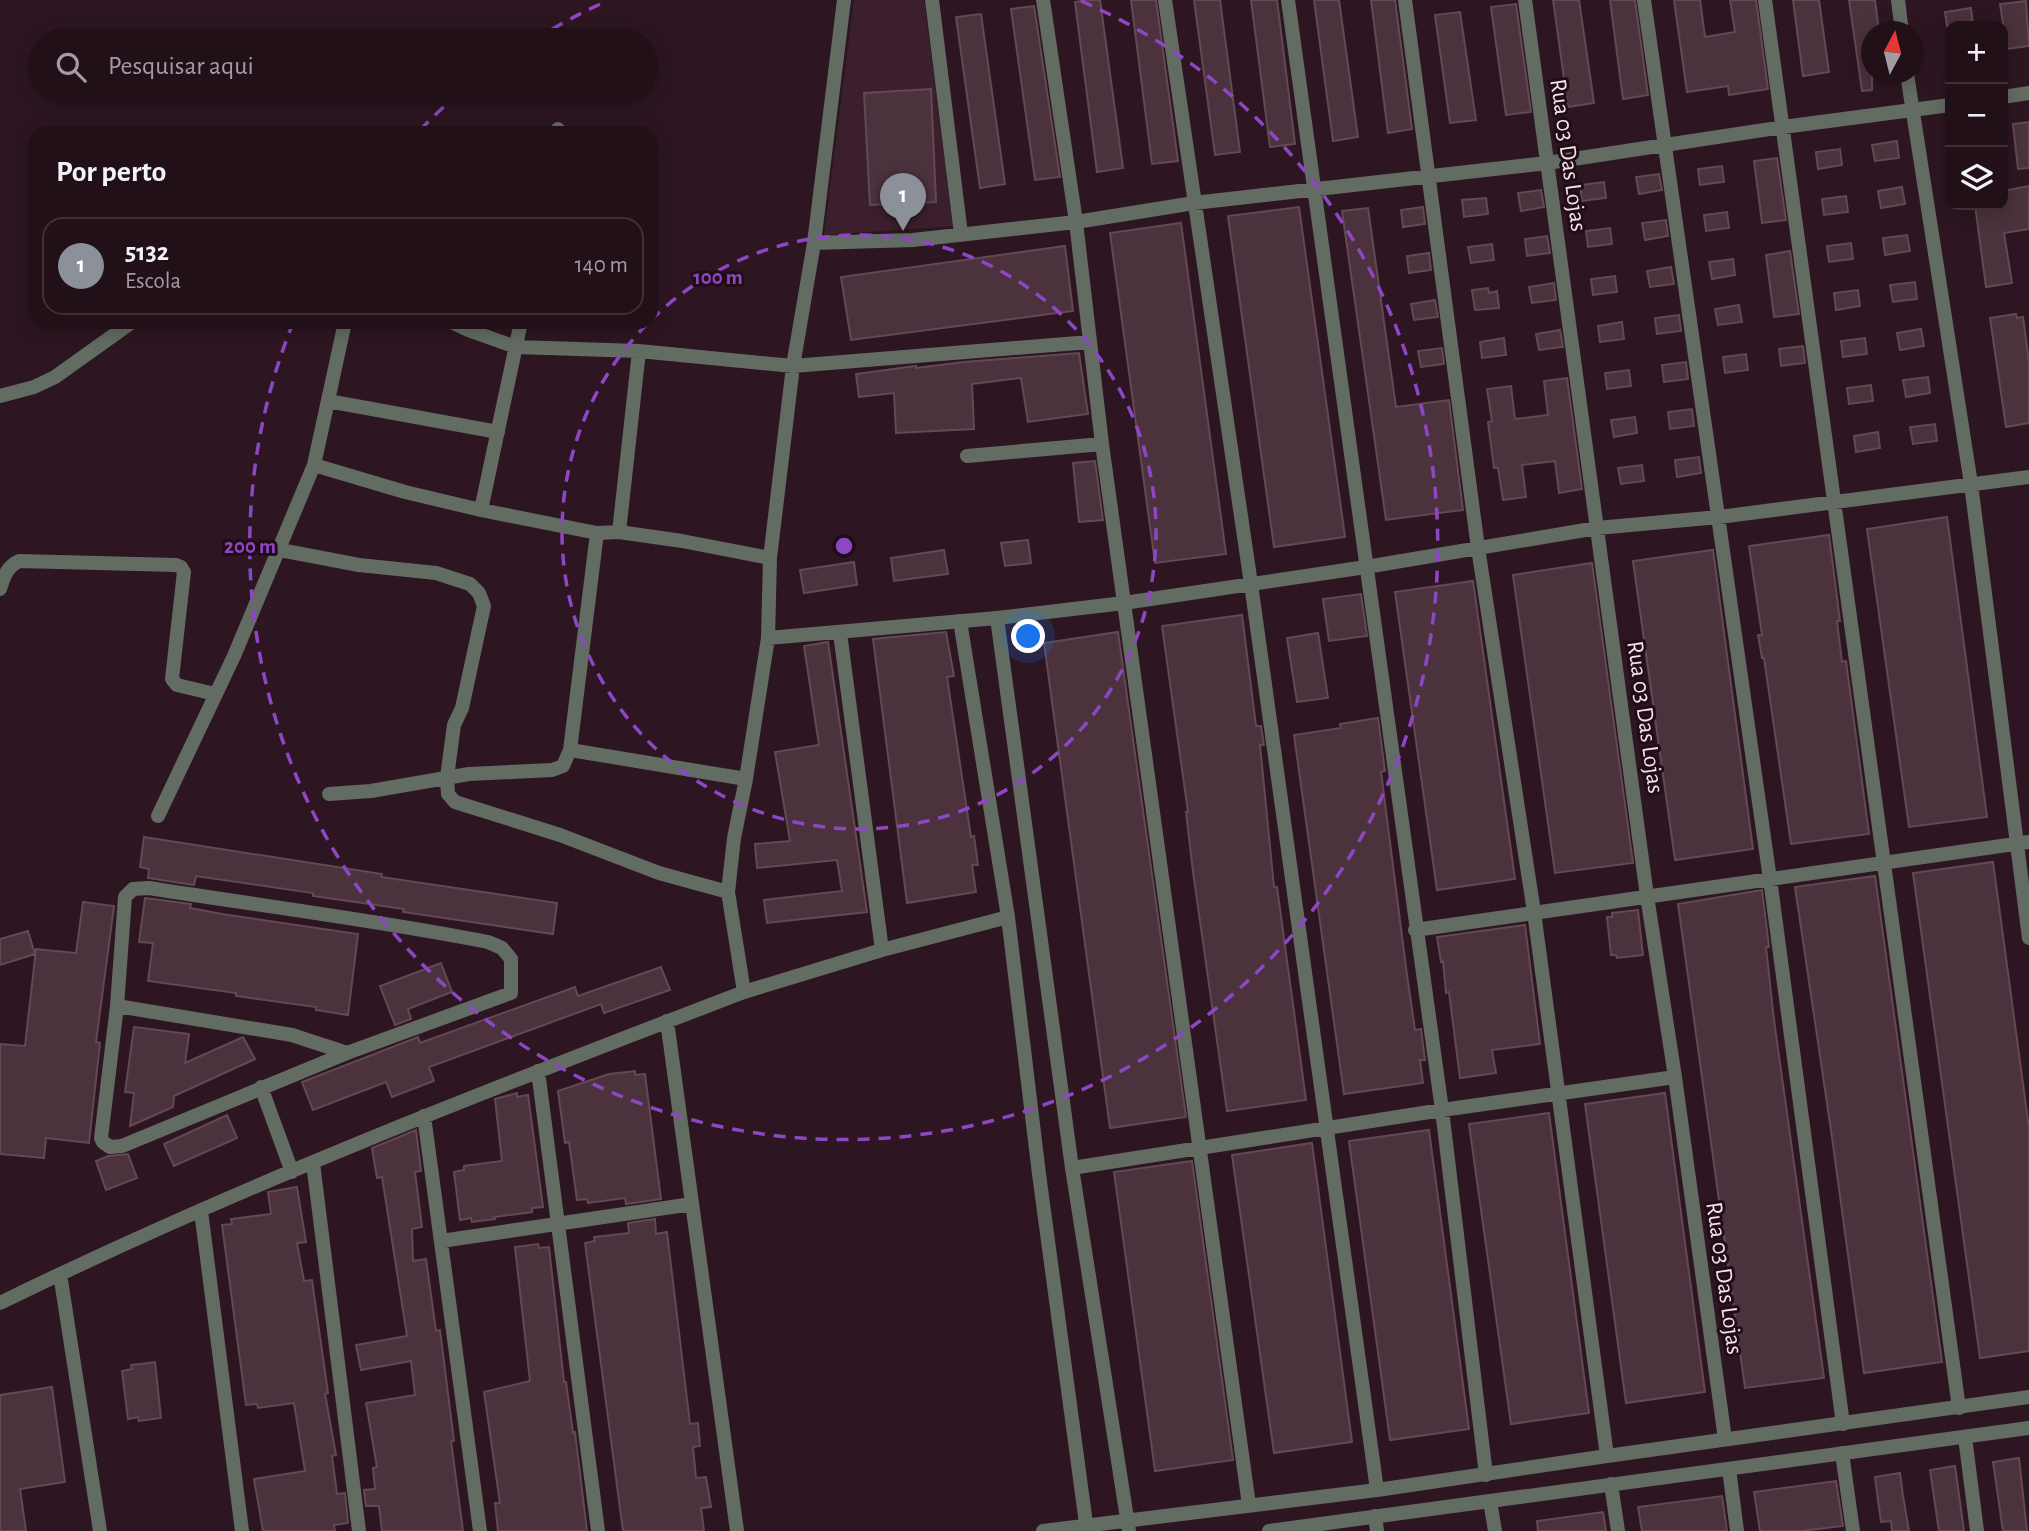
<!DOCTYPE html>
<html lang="pt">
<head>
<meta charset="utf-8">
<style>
  body { margin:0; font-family:"Alegreya Sans",sans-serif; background:#2a1922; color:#f1f3f6 }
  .controls { position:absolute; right:21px; top:21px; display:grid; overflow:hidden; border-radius:14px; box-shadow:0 4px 18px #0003 }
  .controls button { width:63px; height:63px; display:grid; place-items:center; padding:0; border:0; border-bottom:2px solid #3f3038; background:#221019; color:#f1f3f6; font:35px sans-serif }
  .compass { position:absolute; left:1861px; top:21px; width:63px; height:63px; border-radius:50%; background:#221019; box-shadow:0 4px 18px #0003; rotate:7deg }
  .you { position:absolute; left:1029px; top:637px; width:24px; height:24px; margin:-18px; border:5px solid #fff; border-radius:50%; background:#1a73e8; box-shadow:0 0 0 10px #1a73e833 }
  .badge { display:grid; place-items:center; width:46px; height:46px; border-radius:50%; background:#8c9099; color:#fff; font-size:23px; font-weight:700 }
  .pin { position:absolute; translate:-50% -58px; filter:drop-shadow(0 2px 4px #0008) }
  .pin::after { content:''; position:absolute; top:37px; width:24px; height:21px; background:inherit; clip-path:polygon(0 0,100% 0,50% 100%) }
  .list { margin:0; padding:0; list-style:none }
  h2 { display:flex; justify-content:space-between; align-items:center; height:91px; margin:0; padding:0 28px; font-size:30px }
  h2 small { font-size:23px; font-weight:400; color:#a29da2 }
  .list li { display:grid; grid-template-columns:46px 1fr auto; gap:21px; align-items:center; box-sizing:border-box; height:98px; margin:0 14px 14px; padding:0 14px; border:2px solid #3f3038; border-radius:21px }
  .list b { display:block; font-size:26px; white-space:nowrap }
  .list p { margin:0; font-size:23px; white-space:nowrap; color:#a29da2 }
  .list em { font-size:23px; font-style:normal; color:#a29da2 }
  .icon { flex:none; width:38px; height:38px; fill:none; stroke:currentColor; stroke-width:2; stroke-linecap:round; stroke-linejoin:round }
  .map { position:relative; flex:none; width:2029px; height:1531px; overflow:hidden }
  .search { position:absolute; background:#221019; box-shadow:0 4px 18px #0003; left:28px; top:28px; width:630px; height:77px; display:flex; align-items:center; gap:18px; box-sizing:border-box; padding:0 24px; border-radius:38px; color:#a29da2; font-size:26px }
  .panel { position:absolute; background:#221019; box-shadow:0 4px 18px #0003; left:28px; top:126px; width:630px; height:203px; border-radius:21px }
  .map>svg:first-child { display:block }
  .built { fill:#3c1f2d }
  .building { fill:#4b323d; stroke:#644955; stroke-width:2 }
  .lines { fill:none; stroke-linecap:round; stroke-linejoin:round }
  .minor { stroke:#636c62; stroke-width:14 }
  .tertiary { stroke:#636c62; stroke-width:14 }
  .ring { fill:none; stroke:#8d47c5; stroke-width:3.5; stroke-dasharray:12 9 }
  .labels { text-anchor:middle; stroke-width:6; stroke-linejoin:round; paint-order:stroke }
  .street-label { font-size:24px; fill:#f4e3ea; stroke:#220c17 }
  .centre { fill:#8d47c5; stroke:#220c17; stroke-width:3.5 }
  .ring-label { font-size:21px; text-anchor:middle; font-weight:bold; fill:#8d47c5; stroke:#220c17; stroke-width:6; stroke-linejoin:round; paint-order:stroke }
</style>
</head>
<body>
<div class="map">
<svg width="2029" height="1531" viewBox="0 0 2029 1531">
  <rect width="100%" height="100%" fill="#2d1621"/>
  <path class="built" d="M854,0h70l29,226 -129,9z"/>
  <path class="building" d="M1087,0h13l23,168 -26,4 -22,-170z
    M1131,0h25l22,161 -26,3z
    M1194,0h26l20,152 -25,3z
    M1251,0h26l18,144 -25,3z
    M1314,0h25l19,137 -25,4z
    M1371,0h24l17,129 -24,4z
    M1553,0h26l15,103 -26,4z
    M1610,0h25l13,95 -25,4z
    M1674,0h26l5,37 30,-5 -5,-32h26l12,89 -39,6 -1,-9 -41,6z
    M1793,0h26l10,72 -26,4z
    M1849,0h26l4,32h-7v58l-10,1z
    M2026,1l3,45 -22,3 -7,-45z
    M1516,4l15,108 -25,3 -15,-108z
    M1034,6l26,171 -25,3 -24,-171z
    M1971,8l2,18h-26l-2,-14z
    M1460,12l16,108 -26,3 -15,-108z
    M981,14l24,170 -25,4 -24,-171z
    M931,89l5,113 -66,3 -6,-112z
    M2029,122v46l-11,1 -5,-45z
    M1897,141l2,17 -24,3 -3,-16z
    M1840,149l2,16 -24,4 -2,-17z
    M1777,158l9,62 -24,3 -8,-62z
    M1722,166l2,16 -24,3 -2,-16z
    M1659,174l3,16 -23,4 -3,-17z
    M1604,182l2,16 -24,3 -2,-16z
    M2029,186v43l-25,4 8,50 -26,4 -11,-82h28v-14z
    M1902,187l3,17 -24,4 -3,-17z
    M1541,190l3,17 -23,4 -3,-18z
    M1846,196l2,16 -24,3 -2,-16z
    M1486,198l2,16 -24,3 -2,-17z
    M1299,207l46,330 -71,10 -46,-331z
    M1423,207l2,17 -22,3 -2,-17z
    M1368,208l28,199 53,-7 14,110 -77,10 -44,-309z
    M1727,212l2,16 -23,3 -2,-16z
    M1666,220l2,16 -23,4 -3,-17z
    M1181,223l45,331 -71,9 -45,-330z
    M1610,228l2,16 -24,3 -2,-16z
    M1907,235l3,16 -25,4 -2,-17z
    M1547,236l3,17 -23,3 -2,-17z
    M1851,243l2,16 -24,3 -2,-16z
    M1492,244l2,16 -23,3 -3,-16z
    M1065,246l8,65 -222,29 -10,-63z
    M1790,251l9,63 -25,3 -8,-62z
    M1429,253l2,17 -22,3 -2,-17z
    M1733,259l2,16 -23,4 -3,-17z
    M1671,267l3,17 -24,3 -3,-16z
    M1615,276l2,16 -24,3 -2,-16z
    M1915,282l2,17 -24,3 -3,-17z
    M1554,283l2,17 -24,3 -3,-16z
    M1488,288l1,5 8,-2 2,17 -24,2 -3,-20z
    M1858,290l2,16 -24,4 -2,-17z
    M1435,300l3,17 -24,3 -3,-16z
    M1739,305l3,17 -24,3 -3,-16z
    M2016,314l1,4 6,-1 6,45v61l-23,4 -16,-109z
    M1679,315l2,16 -24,3 -2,-16z
    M1622,322l2,17 -24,3 -2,-16z
    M1921,329l3,17 -24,4 -3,-17z
    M1560,330l3,17 -24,3 -3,-16z
    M1504,338l2,17 -24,3 -2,-16z
    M1865,338l2,16 -24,3 -2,-16z
    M1803,346l2,17 -24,3 -2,-17z
    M1442,348l2,16 -23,3 -3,-16z
    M1079,353l9,61 -60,8 -7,-44 -49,6 2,45 -78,4 -2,-40 -35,4 -3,-23 60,-8v2l48,-6z
    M1746,354l2,16 -23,3 -2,-16z
    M1686,362l2,17 -24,3 -2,-17z
    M1629,370l2,16 -24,3 -2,-16z
    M1928,377l2,16 -24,4 -3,-17z
    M1567,378l15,111 -23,4 -4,-32 -33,4 4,32 -23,3 -5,-32h-4l-6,-46 4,-1 -5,-32 24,-3 4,33 33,-4 -4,-34z
    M1871,385l2,16 -24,3 -2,-16z
    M1692,409l2,17 -24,3 -2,-17z
    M1635,417l2,16 -23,4 -3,-17z
    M1935,424l2,17 -24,3 -3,-17z
    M1878,432l2,16 -24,4 -2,-16z
    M1699,457l2,16 -24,4 -2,-17z
    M1095,461l8,59 -24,2 -6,-59z
    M1642,465l2,16 -23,3 -3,-16z
    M1947,517l40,300 -78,10 -42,-298z
    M1829,535l11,86h-3l5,41 4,-1 23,173 -78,10 -27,-186h-2l-4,-23h4l-13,-89z
    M1028,540l3,23 -26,3 -4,-23z
    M944,550l4,24 -54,7 -3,-23z
    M1713,550l40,299 -78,11 -42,-299z
    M854,562l3,23 -53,8 -4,-23z
    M1592,563l41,300 -78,10 -42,-298z
    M1473,581l42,298 -78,11 -42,-298z
    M1361,594l6,42 -38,5 -6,-42z
    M1242,615l14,111h5l3,19h-4l14,142h3l29,213 -79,11 -34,-239 -7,-60h2l-26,-186z
    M946,632l8,44 -7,1 24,160 3,-1 4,29h-6l4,27 -69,11 -34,-264z
    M1118,632l68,485 -76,11 -66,-485z
    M1318,633l10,65 -31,4 -10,-64z
    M828,642l39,270 -100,11 -3,-23 78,-9 -5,-31 -80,8 -2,-24 35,-3 -15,-89 44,-7 -15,-99z
    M1378,718l7,53 -4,1 26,203 8,55 6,-1 4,31h-5l3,23 -79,11 -50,-359 47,-7 -1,-4z
    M144,837l238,37 -1,3 176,26 -4,31 -150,-22 1,-3 -91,-13v-3l-117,-17 -2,9 -46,-7 1,-9 -9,-2z
    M1993,862l36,266v223l-49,7 -67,-485z
    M1875,876l67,486 -78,11 -32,-236 -37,-250z
    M1762,890l7,57h-3l8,73 50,358 -79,10 -67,-484z
    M145,898l46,6 -1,4 32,6 136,20 -10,81 -32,-5v-3l-80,-11v-3l-88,-12 5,-38 -14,-1z
    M83,902l31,4 -18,136 4,1 -11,100 -43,-5 -2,20 -44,-4v-110l25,2 11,-97 40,4z
    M1638,910l5,45 -26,3 -1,-3h-5l-4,-38h5v-4z
    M1525,925l15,119 -48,6 4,23 -36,5 -11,-86 -3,1 -3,-32 -2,1 -4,-25z
    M28,931l7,23 -35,11v-26z
    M441,963l11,29 -44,17 3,10 -16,6 -15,-39z
    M661,967l9,23 -66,23 -3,-9 -172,63 5,14 -42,16 -6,-15 -73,28 -11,-28 116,-45 2,6 155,-56 3,9z
    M134,1027l55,7 -4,29 58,-26 12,22 -81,37 -1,11 -43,19 4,-33 -9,-1z
    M635,1071v4l10,-1 16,125 -35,5 -1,-6 -37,5 -1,-4 -10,1 -8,-58 -4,1 -7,-52 51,-17z
    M517,1093v4l11,-2 15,112 -11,1v4l-38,5 1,2 -23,3 -1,-4 -11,2 -6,-48 10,-2v-4l38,-5 -7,-62z
    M1665,1093l40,299 -79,11 -41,-299z
    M1549,1113l40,300 -78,11 -42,-300z
    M227,1115l10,23 -63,28 -10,-22z
    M416,1130l5,41 -6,1 7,55 -10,2 1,32 13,-2 10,72 4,-1 14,111h-3l12,90h-81l-3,-25h-13l-2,-16 11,-1 -2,-21 4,-1 -11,-64 49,-8 -4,-34 -50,9 -5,-25 51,-9 -25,-159 -5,1 -5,-30z
    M1429,1130l40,299 -79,11 -41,-299z
    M1312,1143l40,299 -78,11 -42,-298z
    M128,1154l9,24 -31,12 -10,-29 12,-5z
    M1192,1161l41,299 -78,11 -41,-299z
    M297,1187l9,55 -9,1 7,38 8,-1 16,113 -3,1 11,61 -4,1 5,38 8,-1 3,30 -14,2 1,6h-72l-9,-52 51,-8 -11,-68 -36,5 -1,-4 -11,1 -24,-180 10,-1 -1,-5 40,-5 -3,-22z
    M655,1219l1,15 11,-2 23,192 8,-1 2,23 -7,1 3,31 10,-1 5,30 -10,1 3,23h-81l-38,-288 10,-2 -1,-4 35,-4 -1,-10z
    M538,1244l1,4 10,-1 15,135h2l7,51 2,-1 12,99h-89l-3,-28h5l-16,-111 46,-11 -15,-134z
    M155,1362l6,56 -22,3 -1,-4 -10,2 -6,-48 10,-2 -1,-4z
    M52,1387l13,95 -45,7 6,42h-26v-136z
    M2019,1458l8,73h-24l-10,-69z
    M1955,1466l9,65h-25l-9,-61z
    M1900,1473l3,23 6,35h-17l-1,-10 -10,1 -3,-22 -3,-23z
    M1836,1481l7,45 -42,5h-41l-6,-39z
    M1722,1496l5,35h-85l-4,-24z
    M1603,1512l3,19h-68l-1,-10z"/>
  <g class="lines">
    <path class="minor" d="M932,0l29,234
      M1043,0l33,222 26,222 147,1061
      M1165,0l86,584 126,906
      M1288,0l154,1110 44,365
      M1405,0l73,548 56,364 73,544
      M1525,0l122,896 28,181 50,362
      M1644,0l126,879 73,545
      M1765,0l194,1408
      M1898,0l4,32
      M1907,74l64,410 58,454
      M2003,97l26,-4
      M557,133l1,-4
      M814,243l99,-3 163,-18 118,-19 353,-40 236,-36 167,-22
      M451,322l17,8 48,17 123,4 154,15 297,-24
      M0,396l34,-9 21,-10 77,-55
      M328,401l170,31
      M967,456l135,-12
      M314,465l31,-143
      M481,510l40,-188
      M619,532l20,-181
      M280,550l79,15 77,8 34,11 9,9 5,13 -22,102 -8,17 -7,52 1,17 7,8 105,33 99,38 69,19
      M0,589c4,-13 7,-22 19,-28l157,4 5,2 3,5 -12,107 5,6 38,9
      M840,633l42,317
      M768,638l229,-20 127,-15 242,-36 231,-39 122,-11 310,-40
      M570,750l176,29
      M329,794l42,-3 98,-17 83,-4 11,-4 7,-16 27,-217
      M158,816l76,-160 80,-191 91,27 76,18 116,23 22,-1 63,9 88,17
      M149,888c113,18 227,32 339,54l14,6 9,11v34l-164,60 -225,93 -12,1 -7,-5 -2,-4 16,-132 8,-109 8,-8z
      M1415,930l614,-88
      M744,992l138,-42 126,-33
      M117,1006l175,29 55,18
      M667,1021l70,510
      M538,1071l60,460
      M261,1087l31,85
      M424,1116l56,415
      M313,1163l46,368
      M1072,1168l370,-58 233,-33
      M201,1211l41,320
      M441,1241l251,-37
      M60,1274l40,257
      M0,1303c241,-118 493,-215 744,-311l-16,-100 6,-54 12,-59 22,-141 2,-80 15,-125 8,-67 21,-123 30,-243
      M1965,1437l12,94
      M1842,1453l11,78
      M1729,1469l8,62
      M1611,1484l7,47
      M1490,1501l5,30
      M1375,1516l2,15"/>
    <path class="tertiary" d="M997,618l75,550 57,363
      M960,621l48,296 31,257 48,357
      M1043,1531l334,-41 230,-34 422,-59
      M1269,1531l760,-103"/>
  </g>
  <g class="ring">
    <path d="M651 320A297 297 0 1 1 647 324"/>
    <path d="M420 130A594 594 0 0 1 458 94M534 40A594 594 0 0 1 607 1M1081 1A594 594 0 1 1 293 323"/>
  </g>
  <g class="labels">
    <g class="street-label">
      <text transform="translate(1569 155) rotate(82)" y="8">Rua 03 Das Lojas</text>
      <text transform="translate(1646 717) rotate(82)" y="8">Rua 03 Das Lojas</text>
      <text transform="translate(1725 1278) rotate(82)" y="8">Rua 03 Das Lojas</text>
    </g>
  </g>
  <circle cx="844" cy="546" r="10" class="centre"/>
  <g class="ring-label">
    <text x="718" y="284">100 m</text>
    <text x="250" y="553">200 m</text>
  </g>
</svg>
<div class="controls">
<button>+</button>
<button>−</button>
<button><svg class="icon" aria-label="layers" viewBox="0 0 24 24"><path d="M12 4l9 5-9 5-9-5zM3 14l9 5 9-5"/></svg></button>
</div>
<svg class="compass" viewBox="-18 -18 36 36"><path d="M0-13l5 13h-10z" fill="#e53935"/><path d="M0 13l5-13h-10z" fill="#a29da2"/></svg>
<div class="you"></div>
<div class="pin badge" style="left:903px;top:231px">1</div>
<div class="search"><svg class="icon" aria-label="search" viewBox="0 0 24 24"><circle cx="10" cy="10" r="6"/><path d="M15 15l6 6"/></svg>Pesquisar aqui</div>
<section class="panel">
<h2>Por perto<small></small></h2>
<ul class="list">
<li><span class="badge">1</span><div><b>5132</b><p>Escola</p></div><em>140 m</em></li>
</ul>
</section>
</div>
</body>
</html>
